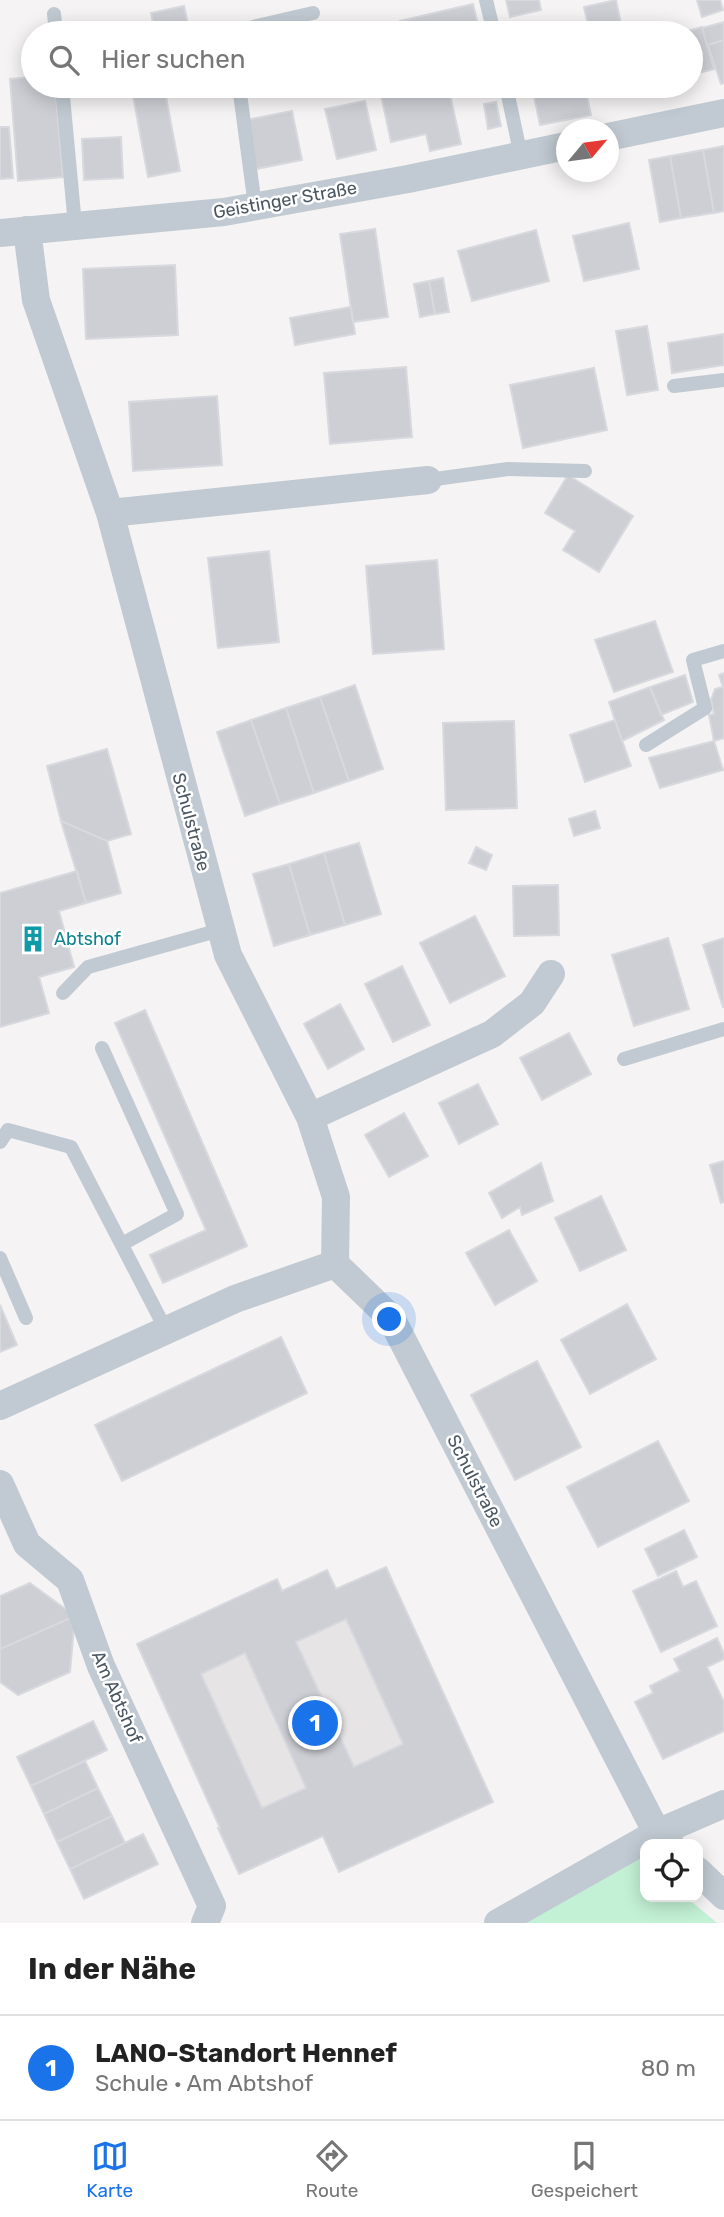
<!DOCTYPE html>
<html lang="de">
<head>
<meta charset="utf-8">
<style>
  body { margin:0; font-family:Rubik,sans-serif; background:#f2f2f2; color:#222 }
  .controls { position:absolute; right:21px; bottom:21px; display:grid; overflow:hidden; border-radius:14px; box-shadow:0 4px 18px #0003 }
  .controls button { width:63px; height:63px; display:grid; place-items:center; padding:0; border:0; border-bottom:2px solid #e0e0e0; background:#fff; color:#222; font:35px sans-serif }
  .compass { position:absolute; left:556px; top:119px; width:63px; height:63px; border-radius:50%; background:#fff; box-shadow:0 4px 18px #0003; rotate:61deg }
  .you { position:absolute; left:390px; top:1320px; width:24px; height:24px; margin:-18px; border:5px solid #fff; border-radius:50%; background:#1a73e8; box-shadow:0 0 0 10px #1a73e833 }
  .badge { display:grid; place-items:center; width:46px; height:46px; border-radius:50%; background:#1a73e8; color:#fff; font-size:23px; font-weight:700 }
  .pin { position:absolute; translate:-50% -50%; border:4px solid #fff; box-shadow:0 2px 7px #0006 }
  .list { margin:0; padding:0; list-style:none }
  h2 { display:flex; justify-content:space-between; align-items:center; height:91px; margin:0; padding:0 28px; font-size:30px }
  h2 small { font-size:23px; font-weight:400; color:#767676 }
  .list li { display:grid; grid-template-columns:46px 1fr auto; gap:21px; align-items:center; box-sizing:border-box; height:105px; padding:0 28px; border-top:2px solid #e0e0e0 }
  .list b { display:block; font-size:26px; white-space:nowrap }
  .list p { margin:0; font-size:23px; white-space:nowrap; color:#767676 }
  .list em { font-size:23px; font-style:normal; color:#767676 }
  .icon { flex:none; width:38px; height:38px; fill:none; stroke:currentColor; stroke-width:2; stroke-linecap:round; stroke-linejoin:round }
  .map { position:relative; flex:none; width:724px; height:1923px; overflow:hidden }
  .search { position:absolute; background:#fff; box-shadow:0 4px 18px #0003; left:21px; right:21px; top:21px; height:77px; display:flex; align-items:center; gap:18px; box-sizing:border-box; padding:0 24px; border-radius:38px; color:#767676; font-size:26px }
  .sheet { height:196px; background:#fff }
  nav { display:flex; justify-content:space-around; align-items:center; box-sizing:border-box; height:98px; border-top:2px solid #e0e0e0; background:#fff; font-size:19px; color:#767676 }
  nav a { display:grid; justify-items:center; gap:4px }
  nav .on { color:#1a73e8 }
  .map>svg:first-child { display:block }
  .education { fill:#e6e4e5 }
  .green { fill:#c3f1d5 }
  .building { fill:#cdcfd5; stroke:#d7d9de; stroke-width:2; fill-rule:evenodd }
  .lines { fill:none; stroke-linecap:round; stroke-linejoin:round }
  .service { stroke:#c1cad2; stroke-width:14 }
  .minor { stroke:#c1cad2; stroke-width:28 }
  .labels { text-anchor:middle; stroke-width:5; stroke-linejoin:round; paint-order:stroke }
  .street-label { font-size:18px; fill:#4a5661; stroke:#fff }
  .culture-label { font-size:18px; fill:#0d838f; stroke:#fff; text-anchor:start }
</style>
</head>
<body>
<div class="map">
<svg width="724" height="1923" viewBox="0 0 724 1923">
  <rect width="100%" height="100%" fill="#f5f3f3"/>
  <path class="education" d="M386,1567l107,235 -154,70 -16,-36 -84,38 -21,-46 2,-1 -83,-183 140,-65 5,12 45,-21 9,19z"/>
  <path class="green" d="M636,1855l9,8v34h41l31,26h-199z"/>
  <path class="building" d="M506,0h33l2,10 -31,7z
    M616,0l7,33h-33l-6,-26z
    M697,0h23l3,10 -21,7z
    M473,4l7,29h-77l-3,-12z
    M184,6l6,27h-35l-4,-20z
    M724,22v18l-17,5 -5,-17z
    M702,27l12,42 -23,6v-42h-10z
    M724,40v43l-3,1 -13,-39z
    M33,77v9h22l8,91 -45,4 -8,-102z
    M156,86h8l16,85 -32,6 -16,-87z
    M400,86h48l13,58 -31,7 -4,-17 -35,8 -11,-52z
    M532,86h53l6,29 -51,10z
    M365,101l11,49 -39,9 -12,-50z
    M496,102l5,24 -13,3 -4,-25z
    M292,111l10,49 -46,9 -10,-49z
    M0,127h9l4,51 -13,1z
    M121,137l2,41 -39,2 -2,-41z
    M724,146v65l-10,2 -11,-63z
    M703,150l11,63 -33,5 -11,-62z
    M670,156l11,62 -21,4 -11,-62z
    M629,223l10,46 -55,12 -11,-45z
    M375,229l13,88 -35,5 -13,-88z
    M536,230l13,51 -77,20 -14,-50z
    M175,265l3,70 -92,4 -3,-70z
    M443,278l6,34 -14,2 -6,-33z
    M429,281l6,33 -15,3 -6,-33z
    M351,307l4,27 -60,11 -5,-27z
    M647,326l11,64 -31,5 -11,-64z
    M724,334v31l-52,8 -4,-30z
    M406,367l6,70 -82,7 -6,-71z
    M594,368l13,62 -84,18 -13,-63z
    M217,396l5,69 -89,6 -4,-69z
    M568,475l65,41 -34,56 -36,-22 12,-19 -30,-18z
    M269,551l10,91 -61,6 -10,-90z
    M437,560l7,89 -71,5 -7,-88z
    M655,621l18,51 -59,20 -19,-52z
    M724,673v65l-10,3 -5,-26 5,-1 -3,-14 4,-11 8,-2 -4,-12z
    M685,675l8,27 -32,13 -11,-28z
    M355,685l28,84 -34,12 -29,-84z
    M650,687l14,33 -42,21 -13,-39z
    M320,697l29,84 -35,12 -28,-85z
    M286,708l28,85 -34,11 -29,-84z
    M251,720l29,84 -35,12 -28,-84z
    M615,720l16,46 -46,16 -15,-47z
    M514,721l3,87 -71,2 -3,-87z
    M714,741l9,29 -63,18 -11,-30z
    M107,749l24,85 -24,7 -46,-20 -14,-55z
    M595,811l5,17 -26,8 -5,-17z
    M61,821l46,20 14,52 -35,10z
    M359,843l22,71 -36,11 -21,-72z
    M476,847l16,8 -6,15 -17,-7z
    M324,853l21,72 -35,10 -21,-71z
    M289,864l21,71 -36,11 -21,-72z
    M77,871l9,32 -27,8 15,56 -35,10 10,36 -49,14v-134z
    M558,885l1,50 -45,1 -1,-50z
    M475,916l30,60 -55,27 -30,-60z
    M668,938l21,71 -55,17 -22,-71z
    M724,938v69h-1l-20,-62z
    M402,966l28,59 -37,17 -28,-58z
    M340,1004l24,45 -36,20 -24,-45z
    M145,1010l102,236 -84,37 -13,-28 56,-25 -91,-207z
    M569,1033l22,41 -49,26 -22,-42z
    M478,1084l20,40 -39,20 -20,-41z
    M404,1113l24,43 -39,21 -24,-42z
    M724,1161v41l-3,1 -11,-38z
    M541,1163l12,38 -31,14 -2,-8 -18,11 -13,-25z
    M601,1196l25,54 -46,21 -25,-53z
    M509,1230l28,51 -42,24 -29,-52z
    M627,1304l29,55 -66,35 -29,-54z
    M0,1305l17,40 -17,7z
    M281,1337l26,56 -185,88 -27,-56z
    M537,1361l44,86 -66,33 -44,-85z
    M658,1441l31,60 -91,46 -31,-60z
    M684,1530l13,27 -39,19 -13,-27z
    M386,1567l107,235 -154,70 -16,-36 -84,38 -21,-46h2l-83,-184 140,-65 5,12 45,-21 9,19zM346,1619l57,125 -49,23 -58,-125zM245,1653l61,135 -44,20 -61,-134z
    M676,1571l7,16 13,-6 21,45 -56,26 -28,-61z
    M30,1583l45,33 -75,33v-53z
    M75,1616l-5,56 -52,23 -18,-13v-33z
    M717,1638l7,16v5l-17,8 17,35v29l-61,28 -28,-57 18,-9 -3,-7 30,-15 -6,-12z
    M93,1721l14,29 -76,36 -14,-29z
    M85,1761l13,27 -54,26 -13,-28z
    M98,1788l14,28 -55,26 -13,-28z
    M112,1816l13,27 -55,26 -13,-27z
    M143,1834l15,30 -74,35 -14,-30z"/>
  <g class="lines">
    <path class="service" d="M486,0l8,33
      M54,14l2,19
      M242,33l11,-6 60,-14
      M62,86l13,139
      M239,86l16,120
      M506,86l15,70
      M674,386l50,-6
      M428,480l80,-11 77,2
      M646,745l59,-37 -12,-48 31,-9
      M63,993l25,-26 132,-37
      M102,1048l75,166 -55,30
      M624,1059l100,-30
      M0,1142l8,-12 63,17 95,183
      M0,1258l26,60"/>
    <path class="minor" d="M608,137l116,-24
      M27,230l9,70 74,213 118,442 82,162 26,80 -1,67 56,54 266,515 13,11
      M0,233l224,-21 184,-33 158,-33
      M110,513l318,-33
      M310,1117l182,-83 40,-31 19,-29
      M0,1406l235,-107 100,-35
      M0,1484l27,60 43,36 31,86 111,240 -7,17
      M698,1871l26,25
      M498,1923l159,-90 67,-29"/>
  </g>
  <defs>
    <g id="building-bare" transform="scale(2.1)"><path d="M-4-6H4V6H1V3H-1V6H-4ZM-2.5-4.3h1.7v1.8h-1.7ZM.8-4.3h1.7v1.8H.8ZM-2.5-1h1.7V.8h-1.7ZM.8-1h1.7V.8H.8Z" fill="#0f9aa8" stroke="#fff" stroke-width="2.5" paint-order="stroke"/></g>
  </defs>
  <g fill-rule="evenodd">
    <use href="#building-bare" x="33" y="939"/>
  </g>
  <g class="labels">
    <g class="street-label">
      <text transform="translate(285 200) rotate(-10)" y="6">Geistinger Straße</text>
      <text transform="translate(191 822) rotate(75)" y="6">Schulstraße</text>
      <text transform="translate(475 1481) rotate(63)" y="6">Schulstraße</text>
      <text transform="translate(117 1697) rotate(66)" y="6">Am Abtshof</text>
    </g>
    <g class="culture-label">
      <text x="54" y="945">Abtshof</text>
    </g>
  </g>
</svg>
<div class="controls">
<button><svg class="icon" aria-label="locate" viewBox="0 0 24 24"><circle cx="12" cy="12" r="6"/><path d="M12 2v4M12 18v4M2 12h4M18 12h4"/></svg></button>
</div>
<svg class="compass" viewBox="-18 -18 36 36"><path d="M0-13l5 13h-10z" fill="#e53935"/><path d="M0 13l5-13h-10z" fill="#767676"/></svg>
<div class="you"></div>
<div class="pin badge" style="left:315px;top:1723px">1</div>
<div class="search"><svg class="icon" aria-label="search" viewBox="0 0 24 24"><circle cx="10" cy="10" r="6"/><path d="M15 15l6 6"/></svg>Hier suchen</div>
</div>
<section class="sheet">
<h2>In der Nähe<small></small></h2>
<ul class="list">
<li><span class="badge">1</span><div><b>LANO-Standort Hennef</b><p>Schule · Am Abtshof</p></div><em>80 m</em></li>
</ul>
</section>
<nav>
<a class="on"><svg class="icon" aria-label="map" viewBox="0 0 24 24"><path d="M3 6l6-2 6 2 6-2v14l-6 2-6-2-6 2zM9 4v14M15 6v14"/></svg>Karte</a>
<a><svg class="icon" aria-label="directions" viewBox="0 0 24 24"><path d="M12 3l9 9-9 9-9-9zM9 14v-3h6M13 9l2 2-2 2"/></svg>Route</a>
<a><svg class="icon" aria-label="saved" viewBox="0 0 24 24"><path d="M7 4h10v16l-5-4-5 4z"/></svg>Gespeichert</a>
</nav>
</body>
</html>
